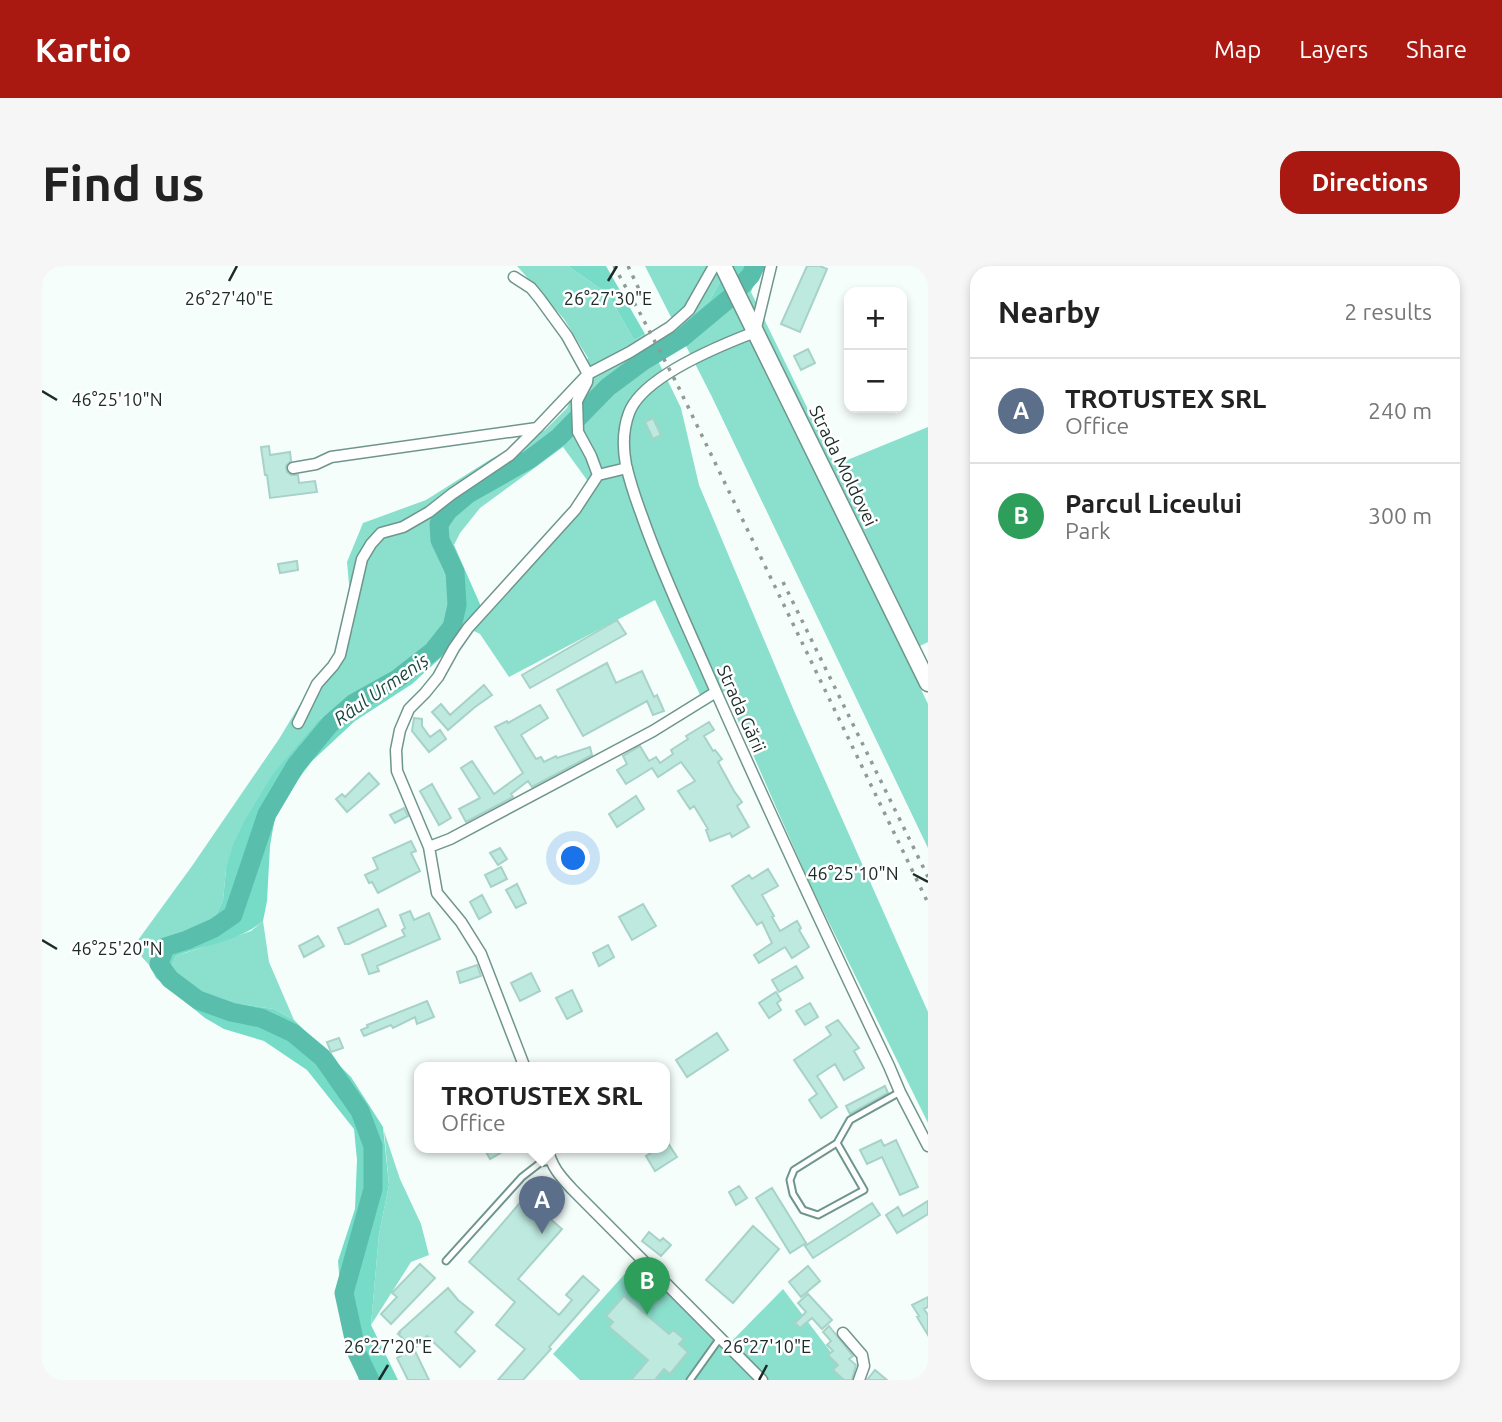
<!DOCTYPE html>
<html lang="en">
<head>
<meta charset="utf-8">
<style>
  body { margin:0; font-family:Ubuntu,sans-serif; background:#f6f6f6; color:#222 }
  .controls { position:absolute; right:21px; top:21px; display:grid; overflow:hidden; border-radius:14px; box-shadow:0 4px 10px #0003 }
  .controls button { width:63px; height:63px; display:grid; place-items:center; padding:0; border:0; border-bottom:2px solid #e0e0e0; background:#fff; color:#222; font:35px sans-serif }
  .you { position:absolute; left:532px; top:593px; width:24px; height:24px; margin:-18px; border:5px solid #fff; border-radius:50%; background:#1a73e8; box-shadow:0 0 0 10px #1a73e833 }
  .badge { display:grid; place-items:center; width:46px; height:46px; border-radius:50%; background:#aa1911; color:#fff; font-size:23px; font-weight:700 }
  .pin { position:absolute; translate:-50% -58px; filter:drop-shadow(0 2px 4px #0008) }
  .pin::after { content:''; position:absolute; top:37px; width:24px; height:21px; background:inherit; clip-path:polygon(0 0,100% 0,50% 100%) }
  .popup { position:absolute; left:372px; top:796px; width:256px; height:91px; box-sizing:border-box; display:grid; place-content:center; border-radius:14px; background:#fff; filter:drop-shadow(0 2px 5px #0005); font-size:23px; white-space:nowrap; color:#767676 }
  .popup b { font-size:26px; color:#222 }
  .popup::after { content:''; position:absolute; left:50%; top:100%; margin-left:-14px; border:14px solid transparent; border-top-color:#fff }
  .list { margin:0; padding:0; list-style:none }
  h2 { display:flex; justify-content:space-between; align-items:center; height:91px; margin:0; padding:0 28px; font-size:30px }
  h2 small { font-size:23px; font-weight:400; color:#767676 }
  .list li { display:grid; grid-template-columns:46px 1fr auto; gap:21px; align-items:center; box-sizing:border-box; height:105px; padding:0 28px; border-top:2px solid #e0e0e0 }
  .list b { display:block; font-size:26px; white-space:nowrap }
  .list p { margin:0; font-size:23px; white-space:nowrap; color:#767676 }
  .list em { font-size:23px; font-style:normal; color:#767676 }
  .map { position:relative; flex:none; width:886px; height:1114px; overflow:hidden; border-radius:21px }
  header { display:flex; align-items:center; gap:42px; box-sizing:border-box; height:98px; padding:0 35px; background:#aa1911; color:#fff }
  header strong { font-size:33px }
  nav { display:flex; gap:38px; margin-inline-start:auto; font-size:24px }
  .intro { display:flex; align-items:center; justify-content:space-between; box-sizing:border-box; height:168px; padding:0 42px }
  h1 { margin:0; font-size:49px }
  .button { padding:18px 32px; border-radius:21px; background:#aa1911; color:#fff; font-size:24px; font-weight:700 }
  main { display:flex; gap:42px; padding:0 42px }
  aside { flex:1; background:#fff; border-radius:21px; box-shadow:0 4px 10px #0003 }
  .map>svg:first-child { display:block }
  .green { fill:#8bdfcd }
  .forest { fill:#76dbc7 }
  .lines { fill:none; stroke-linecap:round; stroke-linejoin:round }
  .river { stroke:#59bfac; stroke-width:19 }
  .building { fill:#bee9df; stroke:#a7d2c8; stroke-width:2 }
  .service-casing { stroke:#6e968d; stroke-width:9 }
  .minor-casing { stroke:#6e968d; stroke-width:13 }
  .primary-casing { stroke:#6e968d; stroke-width:19 }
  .service { stroke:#fff; stroke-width:5 }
  .minor { stroke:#fff; stroke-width:10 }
  .primary { stroke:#fff; stroke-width:16 }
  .rail { stroke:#8f9b98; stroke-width:3.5; stroke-dasharray:3.5 7; stroke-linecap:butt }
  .ticks { fill:none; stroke:#1b2b28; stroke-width:2.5 }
  .labels { text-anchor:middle; stroke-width:5; stroke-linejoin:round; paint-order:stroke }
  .street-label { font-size:18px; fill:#1b2b28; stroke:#fff }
  .water-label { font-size:19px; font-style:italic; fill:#1c4a41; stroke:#fff }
  .ticks-label { font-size:18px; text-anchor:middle; fill:#1b2b28; stroke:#fff; stroke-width:5; stroke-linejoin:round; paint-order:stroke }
</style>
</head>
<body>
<header>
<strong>Kartio</strong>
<nav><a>Map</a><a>Layers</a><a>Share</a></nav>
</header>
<div class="intro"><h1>Find us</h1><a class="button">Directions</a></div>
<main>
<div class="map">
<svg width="886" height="1114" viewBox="0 0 886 1114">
  <rect width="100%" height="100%" fill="#f5fefb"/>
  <path class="green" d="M475,0h51l40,28 26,46 11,-6 36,74 18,77 96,228 133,299v111l-119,-241 -84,-191 -21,12 -49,-103 -146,77 -29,-43 -10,-5 13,-18 112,-120 -32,-44 -83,61 -20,25 -6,12 -3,-1 -13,11 13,40 -1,20 -8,14 -16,21 -41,25 -65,44 -94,150 -3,31 -6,13 -6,8 -56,32 -5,13 -17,-19 59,-81 87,-127 29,-48 45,-62 -6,-67 16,-39 63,-23 65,-41 54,-29 22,-22 21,-50 -24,-39z
    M603,0h69l7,14 -11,20 -33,29z
    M709,26l84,173 93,-38v215l-24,12 24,50v144l-217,-453 -26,-51z
    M221,655l6,41 25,58 -20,-11 -64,-9 -15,-9 -18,-14 -5,-12 4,-9 75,-25z
    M342,865l16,48 21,45 8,31 -18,7 -40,63 8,-91 10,-49z
    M597,992l17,9 76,74 51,-52 69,91h-272l-27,-26z"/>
  <path class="forest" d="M526,0h38l39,68 -11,6 -26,-46z
    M690,0h29l-10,26 -66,52 -8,-15 33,-29 11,-20z
    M409,278l3,1 29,66 -36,41 -35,32 -57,37 -43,40 -25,33 -12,23 -5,29 -3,55 -4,20c-26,21 -57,23 -87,35l-4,9 5,12 18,14 15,9 64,9 20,11 57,57 32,50 6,58 -10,49 -8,91 27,55h-39l-15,-48 -6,-71 17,-52 2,-49 -3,-31 -47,-59 -43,-29 -40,-12 -19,-11 -49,-40 -6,-12 5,-13 16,-14 40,-18 6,-8 6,-13 3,-31 7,-24 12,-25 28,-46 47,-55 65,-44 41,-25 15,-21 9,-14 1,-20 -13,-40z"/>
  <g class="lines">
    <path class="river" d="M698,21l11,-12 4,-9
      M328,1114l-13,-27 -13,-60 29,-104v-43l-13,-35 -37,-53 -30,-25 -32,-15 -30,-6 -33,-12 -28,-21 -11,-15 6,-17 22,-7 27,-12 19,-13 34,-101 29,-49 34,-41 24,-21 43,-24 36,-28 19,-24 5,-22 -2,-33 -15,-32 -1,-16 9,-13 20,-17 62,-35 29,-22 49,-50 35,-26 40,-24 48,-40"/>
  </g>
  <path class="building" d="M765,0h13l7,3 -27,63 -19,-8z
    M766,83l7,14 -14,7 -7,-14z
    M611,152l8,17 -8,4 -8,-17z
    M227,180l1,9 20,-3 1,9 -5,5 1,6 4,3h7l1,8 16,-2 2,11 -47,6 -3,-23h-2l-4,-28z
    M255,295l1,9 -18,3 -2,-9z
    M575,354l9,14 -96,54 -8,-13z
    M565,397l9,20 26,-12 12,26 3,-2 7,16 -11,4 -6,-14 -64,35 -26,-46z
    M442,419l8,10 -17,12 -27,23 -16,-18 9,-8 9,11z
    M498,439l8,13 -27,17 15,24 5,-2 3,5 12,-6 1,2 33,-11 2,8 -60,32 -4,-6 -17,13 2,3 -47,25 -7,-13 21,-11 -19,-30 11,-7 22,33 29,-21 -28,-46 12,-6 1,2z
    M372,452l8,1v7l8,11 10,-7 6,9 -17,13 -17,-21z
    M667,456l5,8 -10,6 9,15 2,-1 7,9 -4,3 16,29 8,11 -5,4 12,21 -17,10 -2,-4 -20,8 -4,-11 2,-1 -14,-23 -4,3 -12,-18 17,-10 -14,-19 -23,15 -6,-9 -26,16 -9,-14 10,-6 -4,-8 17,-10 9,15 7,-4 4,6 13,-9 -2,-4 17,-11 -2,-3z
    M327,507l10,11 -32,28 -11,-13 6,-5 3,3z
    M390,518l19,34 -12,7 -19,-34z
    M594,530l8,13 -27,18 -8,-13z
    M362,542l4,8 -13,7 -5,-8z
    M369,575l5,10 -5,2 9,18 -42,22 -6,-11 -3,1 -4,-8 13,-6 -5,-11z
    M458,582l7,11 -9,6 -8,-12z
    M459,601l6,12 -16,8 -6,-12z
    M726,603l10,17 -16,9 12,21 -2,1 8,14 17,-10 4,7 -2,2 10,17 -17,11 -7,-11 -26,16 -5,-8 18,-12 -10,-21 -5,3 -25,-39 17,-11 3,4z
    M475,618l9,19 -10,5 -10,-18z
    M440,629l9,17 -12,7 -9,-17z
    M601,638l13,22 -24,14 -13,-23z
    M336,643l8,17 -37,18h-4l-7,-16z
    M368,645l4,9 15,-7 11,26 -63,27 2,5 -10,3 -7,-19 43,-19 -3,-6 3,-2 -5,-13z
    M276,670l6,10 -20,11 -5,-11z
    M566,679l6,12 -15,9 -6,-13z
    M435,699l4,11 -21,7 -3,-11z
    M754,700l7,12 -24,14 -7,-12z
    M489,707l9,18 -20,10 -9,-18z
    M530,724l10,21 -15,8 -11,-21z
    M734,726l5,8 -4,3 4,7 -12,8 -10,-15z
    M385,735l7,16 -17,7 -2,-7 -22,11 -2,-3 -27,11 -3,-6 7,-3 -1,-2z
    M768,737l8,14 -13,8 -9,-14z
    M796,754l21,28 -5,3 10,17 -20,12 -9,-16 -18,12 20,31 -16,11 -12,-18 8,-6 -23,-34 37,-25 -5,-8z
    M675,767l11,17 -41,27 -11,-17z
    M297,772l4,10 -12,4 -4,-10z
    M843,820l3,7 -38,21 -4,-8z
    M622,871l13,20 -22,14 -9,-15 13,-8h5z
    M839,874l3,6 12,-6 22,47 -18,8 -18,-38 -15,7 -7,-14z
    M442,882h25l-19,11z
    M697,920l8,12 -11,7 -7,-13z
    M730,922l34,55 -16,10 -34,-55z
    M483,931l37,32 -44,50 41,36 13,-15 -6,-5 17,-19 16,14 -50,57 2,2 -28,31h-25l27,-31 -29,-24 19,-23 -46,-40z
    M886,935v13l-31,19 -11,-18 12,-8 5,9z
    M830,937l8,12 -67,43 -8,-12z
    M711,960l26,23 -46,54 -27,-23z
    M607,966l11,9 3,-3 8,7 -10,11 -19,-15z
    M378,998l15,14 -44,46 -10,-10 16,-17 -5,-4z
    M766,1000l12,15 -19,16 -12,-15z
    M406,1022l10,12 15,12 -18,20 20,19 -15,16 -33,-31 -13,13 -16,-15 2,-1 -1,-1z
    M766,1028l24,26 -10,9 -10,-11 -12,10 -5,-5 11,-11 -8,-9z
    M582,1030l45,38 4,-4 11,9 -5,5 9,8 -18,22 -6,-5 -9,11h-24l17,-20 -39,-33 4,-5 -7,-6z
    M886,1031v10l-4,2 4,6v20l-11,-18 2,-1 -7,-11z
    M787,1060l24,30 -4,3 7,6 -4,15h-8l-11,-10 5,-5 -10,-10 5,-4 -6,-6 4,-4 -8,-9z
    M372,1083l15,31h-21l-11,-22z
    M833,1104l12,10h-20z"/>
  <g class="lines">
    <g class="service-casing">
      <path id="service" d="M795,877l27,47 -46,25 -15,-5 -10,-16 -3,-14 4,-10 43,-27 13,-23 50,-28
        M404,995l76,-84 18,-14 10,-2
        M648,1114l30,-42"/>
    </g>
    <g class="minor-casing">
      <path id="minor" d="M729,0l-16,66c-34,13 -113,45 -126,81 -6,16 -6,36 -3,52 4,17 10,35 16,51 18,52 41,101 63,151 59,134 121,267 184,399l11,26 28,54
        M472,11l17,11 9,11 27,37 21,38 -1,8 -10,19 1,31 13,24 7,19
        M251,202l23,-4 15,-7 206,-29
        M256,457l19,-39 16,-18 7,-11 22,-96 9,-15 10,-11 22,-6 26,-15 23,-18 58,-39 27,-27 51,-54 42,-22 40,-25 19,-17 25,-44
        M387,581l21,-8 203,-108 63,-39
        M483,802l-44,-114 -20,-32 -24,-29 -8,-46 -32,-76 -1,-21 4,-20 9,-21 16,-16 13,-16 16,-29 14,-20 107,-118 23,-35 29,-7
        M505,882c5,19 12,27 25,41l190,191
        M801,1067l19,22 2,11 -5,14"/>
    </g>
    <g class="primary-casing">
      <path id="primary" d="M681,0l205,417"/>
    </g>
    <use href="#service" class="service"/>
    <use href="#minor" class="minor"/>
    <use href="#primary" class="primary"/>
    <path class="rail" d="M572,0l27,49 36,69 251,519
      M586,0l19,40
      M741,316l145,295"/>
  </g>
  <path class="ticks" d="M187,15l8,-15M566,15l9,-15M0,125l15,9M871,608l15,8M0,674l15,9M337,1114l9,-15M717,1114l8,-15"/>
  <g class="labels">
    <g class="street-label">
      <text transform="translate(801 200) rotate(64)" y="6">Strada Moldovei</text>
      <text transform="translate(699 443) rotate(66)" y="6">Strada Gării</text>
    </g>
    <g class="water-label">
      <text transform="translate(339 423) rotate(-35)" y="7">Râul Urmeniș</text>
    </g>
  </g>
  <g class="ticks-label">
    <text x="187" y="39">26°27'40"E</text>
    <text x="566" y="39">26°27'30"E</text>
    <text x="75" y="140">46°25'10"N</text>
    <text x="811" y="614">46°25'10"N</text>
    <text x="75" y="689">46°25'20"N</text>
    <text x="346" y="1087">26°27'20"E</text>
    <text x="725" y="1087">26°27'10"E</text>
  </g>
</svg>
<div class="controls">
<button>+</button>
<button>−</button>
</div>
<div class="you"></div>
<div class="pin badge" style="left:500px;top:968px;background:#5c6f8a">A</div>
<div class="popup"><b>TROTUSTEX SRL</b>Office</div>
<div class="pin badge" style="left:605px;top:1049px;background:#2e9e5b">B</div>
</div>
<aside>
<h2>Nearby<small>2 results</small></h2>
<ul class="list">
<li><span class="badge" style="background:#5c6f8a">A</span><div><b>TROTUSTEX SRL</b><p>Office</p></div><em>240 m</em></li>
<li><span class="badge" style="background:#2e9e5b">B</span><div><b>Parcul Liceului</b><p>Park</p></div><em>300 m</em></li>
</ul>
</aside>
</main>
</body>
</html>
